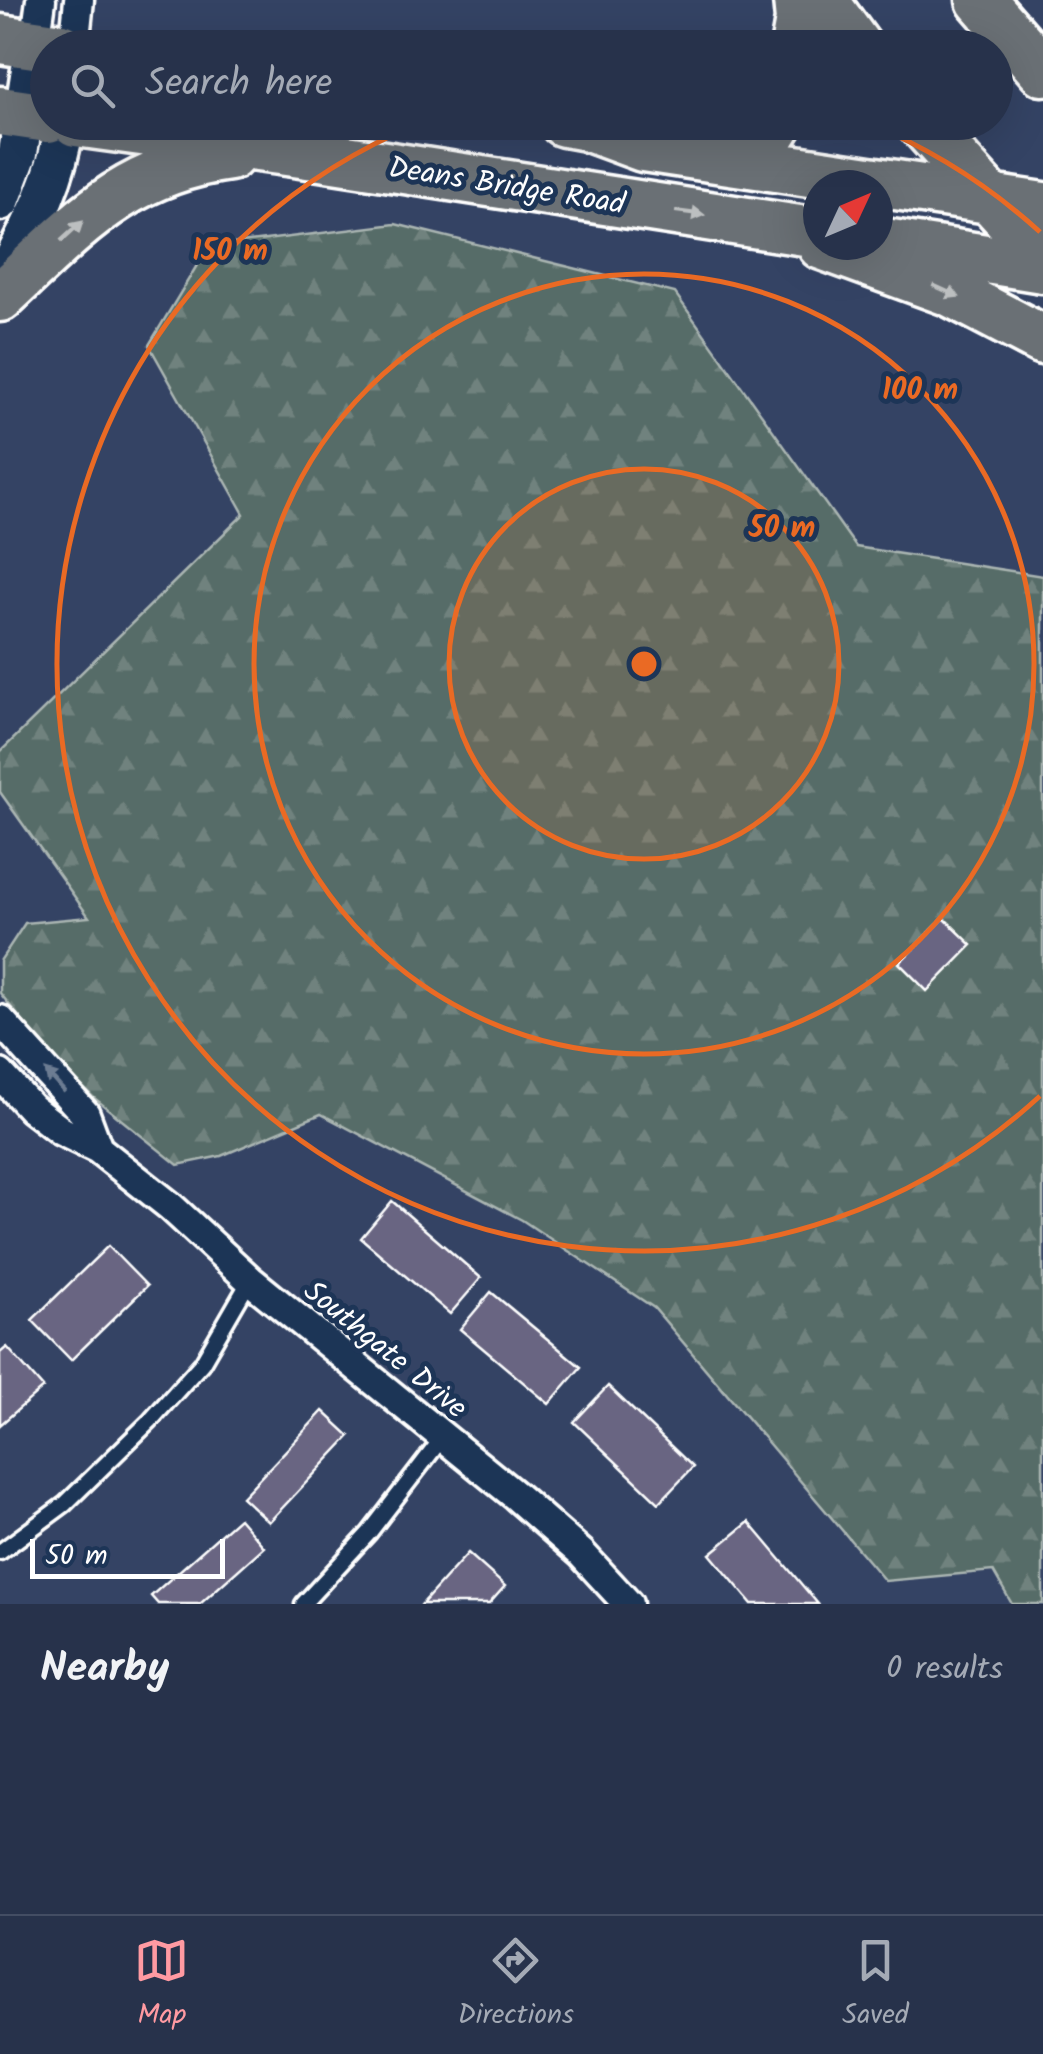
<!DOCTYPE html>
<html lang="en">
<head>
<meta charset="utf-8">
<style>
  body { margin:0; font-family:Kalam,sans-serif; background:#333e55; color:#f1f3f6 }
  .compass { position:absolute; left:803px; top:170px; width:90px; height:90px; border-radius:50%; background:#27324b; box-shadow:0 10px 40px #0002; rotate:46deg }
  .scale { position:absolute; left:30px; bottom:25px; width:195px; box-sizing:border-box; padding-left:10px; border:5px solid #fff; border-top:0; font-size:28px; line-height:35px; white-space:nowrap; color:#fff; -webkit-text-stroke:8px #1d3557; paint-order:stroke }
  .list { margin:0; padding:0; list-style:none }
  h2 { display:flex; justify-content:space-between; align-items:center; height:130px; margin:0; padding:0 40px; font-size:42px }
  h2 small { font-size:32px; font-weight:400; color:#a4aab5 }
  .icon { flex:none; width:55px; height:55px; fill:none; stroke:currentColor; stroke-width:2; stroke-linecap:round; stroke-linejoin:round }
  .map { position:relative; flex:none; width:1043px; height:1604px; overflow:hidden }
  .search { position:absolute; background:#27324b; box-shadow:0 10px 40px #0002; left:30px; right:30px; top:30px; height:110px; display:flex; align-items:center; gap:25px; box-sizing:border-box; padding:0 35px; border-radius:55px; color:#a4aab5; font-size:38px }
  .sheet { height:310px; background:#27324b }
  nav { display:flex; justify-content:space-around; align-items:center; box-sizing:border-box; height:140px; border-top:2px solid #434d63; background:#27324b; font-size:28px; color:#a4aab5 }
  nav a { display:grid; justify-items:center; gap:5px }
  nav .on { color:#ff9aa2 }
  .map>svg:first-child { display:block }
  .forest { fill:url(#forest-firs); stroke:#abb6b3; stroke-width:2.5 }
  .building { fill:#696582; stroke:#fff; stroke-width:2.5 }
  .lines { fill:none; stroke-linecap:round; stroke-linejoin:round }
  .lane-casing { stroke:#fff; stroke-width:21 }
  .street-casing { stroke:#fff; stroke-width:35 }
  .secondary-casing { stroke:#fff; stroke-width:45 }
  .highway-casing { stroke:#fff; stroke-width:55 }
  .lane { stroke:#1d3557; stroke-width:14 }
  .street { stroke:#1d3557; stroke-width:28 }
  .secondary { stroke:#1d3557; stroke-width:38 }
  .highway { stroke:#6b7074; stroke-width:48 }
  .oneway { fill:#bcbfc0 }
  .oneway2 { fill:#6c7c92 }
  .ring { fill:none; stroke:#ea6a24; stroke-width:5 }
  .labels { text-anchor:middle; stroke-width:10; stroke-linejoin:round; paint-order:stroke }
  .street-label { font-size:30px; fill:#fff; stroke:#1d3557 }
  .centre { fill:#ea6a24; stroke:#1d3557; stroke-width:5 }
  .ring-label { font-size:30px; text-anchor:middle; font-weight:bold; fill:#ea6a24; stroke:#1d3557; stroke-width:10; stroke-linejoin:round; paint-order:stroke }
</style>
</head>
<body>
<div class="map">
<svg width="1043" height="1604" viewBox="0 0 1043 1604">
  <defs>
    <pattern id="forest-firs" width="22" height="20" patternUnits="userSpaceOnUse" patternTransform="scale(2.5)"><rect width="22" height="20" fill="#576c67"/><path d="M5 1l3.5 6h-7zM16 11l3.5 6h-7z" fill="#70827e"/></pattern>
  </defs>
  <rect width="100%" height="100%" fill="#344364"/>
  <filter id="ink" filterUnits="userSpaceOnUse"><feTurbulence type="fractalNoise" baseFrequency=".01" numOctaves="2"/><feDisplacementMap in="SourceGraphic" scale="20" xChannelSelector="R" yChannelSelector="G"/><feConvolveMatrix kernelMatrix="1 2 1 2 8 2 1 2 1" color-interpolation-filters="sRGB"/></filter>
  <g filter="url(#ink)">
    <path class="forest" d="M395,224l280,69 181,254 187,29v1028h-31l-19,-33 -108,10 -231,-273 -132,-88 -201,-106 -100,42 -43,9 -85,-68 -47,-46 -46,-58v-32l25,-38 64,-6 -89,-125v-40l244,-238 -95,-169 59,-98z"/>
    <path class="building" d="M944,918l28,27 -45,46 -28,-28z
      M392,1201l89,77 -31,36 -89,-76z
      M108,1246l39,40 -76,74 -39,-40z
      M491,1292l90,75 -32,37 -89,-75z
      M7,1347l36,41 -43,37v-72z
      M608,1386l85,81 -34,36 -85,-81z
      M323,1411l27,25 -81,86 -27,-25z
      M239,1518l25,29 -64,57h-42l-7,-8z
      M749,1522l69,82h-66l-42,-50z
      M468,1553l37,33 -16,18h-67z"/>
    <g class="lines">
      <g class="lane-casing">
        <path id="lane" d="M0,1552l65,-48 85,-83 52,-58 48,-83
          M303,1604l66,-71 74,-96"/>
      </g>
      <g class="street-casing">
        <path id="street" d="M35,44l6,-44
          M74,48l5,-48
          M0,1020l85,94 13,35
          M0,1074l31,34 30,23 37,18 72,57 80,74 267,217 64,56 47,51"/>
      </g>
      <g class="secondary-casing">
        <path id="secondary" d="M0,201l18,-48 17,-109
          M0,286c28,-54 57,-103 65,-164"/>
      </g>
      <g class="highway-casing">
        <path id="highway" d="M823,0l35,48
          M981,0l62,71
          M0,39l62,9
          M795,48l5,-28 -2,-20
          M0,111l48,7
          M76,122l225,31 517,80
          M564,122l22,4 57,21 400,60
          M921,122l122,135
          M739,161l32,-26 8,-13
          M878,242l165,26
          M822,245l129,47 92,48
          M0,297c75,-69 123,-127 230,-141"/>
      </g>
      <use href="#lane" class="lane"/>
      <use href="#street" class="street"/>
      <use href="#secondary" class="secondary"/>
      <use href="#highway" class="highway"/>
    </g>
    <defs><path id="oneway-solid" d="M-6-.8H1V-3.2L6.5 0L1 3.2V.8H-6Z" transform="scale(2.5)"/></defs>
    <g class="oneway">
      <use href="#oneway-solid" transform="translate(690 213) rotate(8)"/>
      <use href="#oneway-solid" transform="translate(72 231) rotate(-42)"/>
      <use href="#oneway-solid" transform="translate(946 291) rotate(24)"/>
    </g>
    <use class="oneway2" href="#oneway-solid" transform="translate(55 1081) rotate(-132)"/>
  </g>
  <circle cx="644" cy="664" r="195" fill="#ea6a24" fill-opacity=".12"/>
  <g class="ring">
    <circle cx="644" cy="664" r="195"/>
    <circle cx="644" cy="664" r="390"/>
    <path d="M1040 1096A586 586 0 1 1 420 123M868 123A586 586 0 0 1 1040 232"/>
  </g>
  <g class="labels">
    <g class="street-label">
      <text transform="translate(507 185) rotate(9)" y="10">Deans Bridge Road</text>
      <text transform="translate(386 1349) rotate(39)" y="10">Southgate Drive</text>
    </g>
  </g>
  <circle cx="644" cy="664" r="15" class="centre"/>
  <g class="ring-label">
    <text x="230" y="260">150 m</text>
    <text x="920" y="399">100 m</text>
    <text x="782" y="537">50 m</text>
  </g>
</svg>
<svg class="compass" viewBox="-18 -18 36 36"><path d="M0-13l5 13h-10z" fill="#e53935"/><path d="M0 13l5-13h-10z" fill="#a4aab5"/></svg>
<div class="scale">50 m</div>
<div class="search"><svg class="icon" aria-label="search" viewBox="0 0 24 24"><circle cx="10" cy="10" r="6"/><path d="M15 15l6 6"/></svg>Search here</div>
</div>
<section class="sheet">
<h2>Nearby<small>0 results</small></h2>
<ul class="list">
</ul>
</section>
<nav>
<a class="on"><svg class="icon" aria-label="map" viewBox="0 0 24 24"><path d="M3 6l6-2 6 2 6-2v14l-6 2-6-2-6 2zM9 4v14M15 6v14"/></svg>Map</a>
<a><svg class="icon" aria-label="directions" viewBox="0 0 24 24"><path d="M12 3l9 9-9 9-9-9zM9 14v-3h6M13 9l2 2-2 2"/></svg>Directions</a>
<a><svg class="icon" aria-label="saved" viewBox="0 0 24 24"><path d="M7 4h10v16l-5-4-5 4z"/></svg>Saved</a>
</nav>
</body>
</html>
